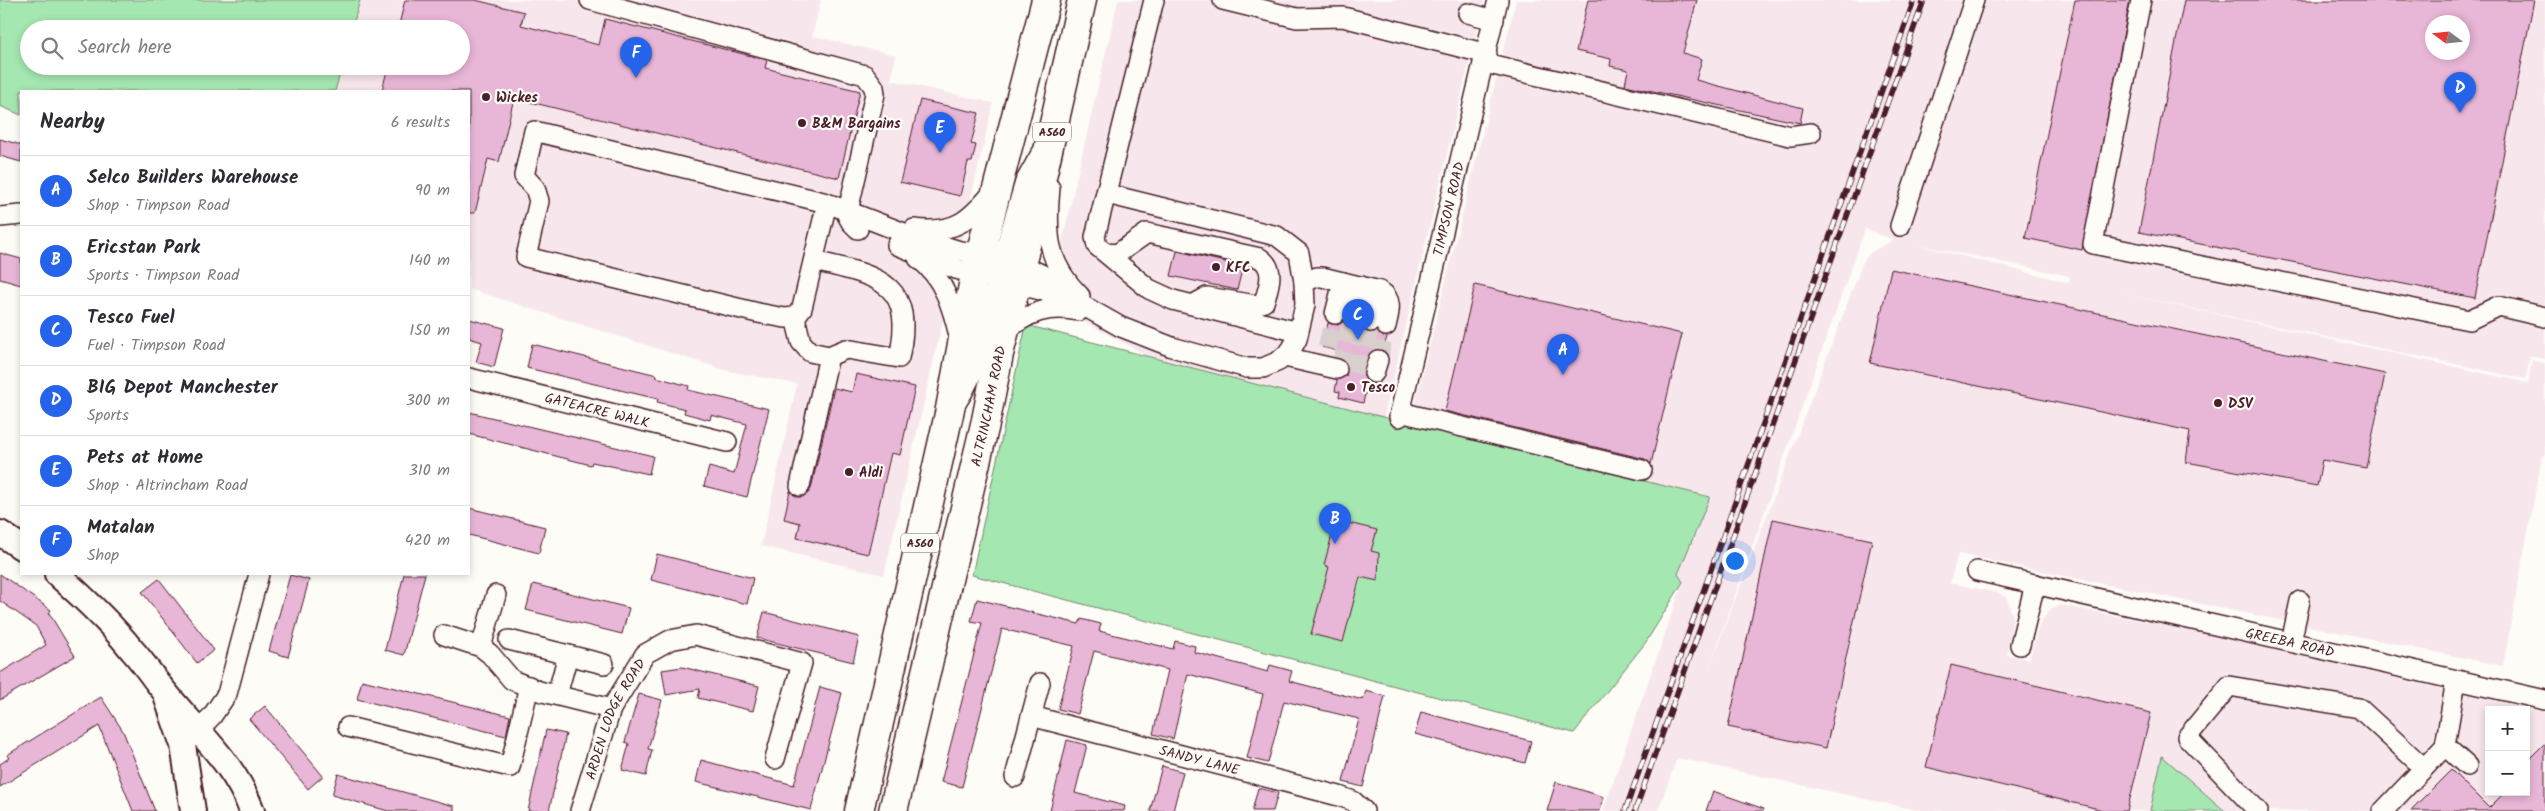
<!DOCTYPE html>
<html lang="en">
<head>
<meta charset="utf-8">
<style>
  body { margin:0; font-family:Kalam,sans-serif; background:#f2f2f3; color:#2b2b33 }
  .controls { position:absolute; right:15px; bottom:15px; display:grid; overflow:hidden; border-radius:0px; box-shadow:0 2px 8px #0003 }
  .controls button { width:45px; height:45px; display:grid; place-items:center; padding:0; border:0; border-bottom:1px solid #e1e1e2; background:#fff; color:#2b2b33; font:25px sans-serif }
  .compass { position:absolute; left:2425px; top:15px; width:45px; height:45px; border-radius:50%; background:#fff; box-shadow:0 2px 8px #0003; rotate:285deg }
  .you { position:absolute; left:1734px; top:560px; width:18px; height:18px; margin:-12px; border:4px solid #fff; border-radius:50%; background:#1a73e8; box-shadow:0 0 0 8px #1a73e833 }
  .badge { display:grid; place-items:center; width:32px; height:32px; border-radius:50%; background:#2563eb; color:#fff; font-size:16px; font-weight:700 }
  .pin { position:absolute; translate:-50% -41px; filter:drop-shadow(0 1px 2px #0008) }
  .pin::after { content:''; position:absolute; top:26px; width:18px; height:15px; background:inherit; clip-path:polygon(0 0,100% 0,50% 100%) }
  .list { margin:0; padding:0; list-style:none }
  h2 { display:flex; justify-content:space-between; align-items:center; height:65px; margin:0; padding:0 20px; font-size:21px }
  h2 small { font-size:16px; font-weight:400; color:#7c7c81 }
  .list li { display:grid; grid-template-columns:32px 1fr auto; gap:15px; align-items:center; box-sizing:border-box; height:70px; padding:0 20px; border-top:1px solid #e1e1e2 }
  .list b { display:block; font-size:19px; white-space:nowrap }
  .list p { margin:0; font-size:16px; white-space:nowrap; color:#7c7c81 }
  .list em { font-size:16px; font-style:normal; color:#7c7c81 }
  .icon { flex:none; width:28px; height:28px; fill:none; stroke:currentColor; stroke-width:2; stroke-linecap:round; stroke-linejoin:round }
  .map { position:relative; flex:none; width:2545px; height:811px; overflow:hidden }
  .search { position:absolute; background:#fff; box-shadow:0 2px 8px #0003; left:20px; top:20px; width:450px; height:55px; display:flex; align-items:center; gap:12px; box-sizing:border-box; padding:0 18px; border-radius:28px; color:#7c7c81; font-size:19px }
  .panel { position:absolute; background:#fff; box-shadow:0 2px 8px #0003; left:20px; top:90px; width:450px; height:485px; border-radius:0px }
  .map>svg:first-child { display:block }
  .built { fill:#f7e7ed; fill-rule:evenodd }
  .green { fill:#a5e7b0; stroke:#78836e }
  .building { fill:#e8b6d6; stroke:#4a1f2b; fill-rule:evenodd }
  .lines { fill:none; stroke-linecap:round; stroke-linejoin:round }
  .minor-tunnel { stroke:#d9d0ce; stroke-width:19; stroke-dasharray:19 9; stroke-linecap:butt }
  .minor-casing { stroke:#4a1f2b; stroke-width:22 }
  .major-casing { stroke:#4a1f2b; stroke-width:28 }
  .highway-casing { stroke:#4a1f2b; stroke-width:31 }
  .minor { stroke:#fdfcf7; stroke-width:19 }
  .major { stroke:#fdfcf7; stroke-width:24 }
  .highway { stroke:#fdfcf7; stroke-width:28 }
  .rail-casing { stroke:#4a1f2b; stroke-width:5.5 }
  .rail { stroke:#fdfcf7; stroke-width:4; stroke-dasharray:11; stroke-linecap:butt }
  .poi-dot { fill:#4a1f2b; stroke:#fdfcf7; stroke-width:2 }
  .labels { text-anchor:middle; stroke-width:4.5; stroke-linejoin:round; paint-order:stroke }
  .shield { fill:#fdfcf7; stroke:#806168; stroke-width:1 }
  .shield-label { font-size:12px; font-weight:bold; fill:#4a1f2b }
  .poi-label { font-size:14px; font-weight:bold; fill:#4a1f2b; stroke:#fdfcf7; text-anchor:start }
  .street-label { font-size:14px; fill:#4a1f2b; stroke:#fdfcf7 }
</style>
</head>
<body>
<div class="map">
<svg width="2545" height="811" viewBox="0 0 2545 811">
  <rect width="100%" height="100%" fill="#fdfcf7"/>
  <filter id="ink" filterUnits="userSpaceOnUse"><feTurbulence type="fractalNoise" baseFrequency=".02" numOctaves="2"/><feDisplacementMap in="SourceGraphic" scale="10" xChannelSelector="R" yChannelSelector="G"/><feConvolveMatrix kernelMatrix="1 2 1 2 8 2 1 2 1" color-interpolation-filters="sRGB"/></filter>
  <g filter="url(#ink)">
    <path class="built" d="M0,0h821l-9,36 84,19 -5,25 102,23 -109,472 -123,-29 36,-162 -69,-13 -259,-82v-198h-448v24l-21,-9zM29,29h432v37h-432z
      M1118,0h366l-100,417 -236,-61 -78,-42 -25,1z
      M1516,0h1029v359l-15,-3 -4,23 -407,-86 409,90 4,-23 13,3v94l-3,-1 -39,210 -545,-112 -8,29 49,10 8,5 6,19 -6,38 22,4 9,-31 6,-11 8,-9 8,-3 120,23 365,84v99h-624l-244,-53 -19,53h-55l80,-229 -5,-8 32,-77 -300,-73zM2432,22h30v30h-30zM1865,229l29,11 -23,12 -8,10 -156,412zM1914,244l156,32 -1,6h-3zM2489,710h37v82h-37z"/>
    <path class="green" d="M0,0h360l-8,29h-323v37h313l-7,25h-314v24l-21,-9z
      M1030,326l380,98 300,73 -32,77 5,8 -37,60 -72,91 -602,-158 53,-245z
      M2162,756l63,55h-75z"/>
    <path class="building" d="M405,0h70l49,12 -3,13 78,20 6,-26 162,41 -2,8 95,23 -21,87 -325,-80 -15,64 -11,-3 -13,54h-6v-122h-87l6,-25h73v-37h-63z
      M1588,0h109l-14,53 19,6 -6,21 107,28 -3,15 -175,-38 3,-15 -18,-4 1,-7 -35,-8z
      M2075,0h55l-48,250 -57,-12z
      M2184,0h350l-59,298 -336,-66zM2432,22h30v30h-30z
      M920,100l59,13 -8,31 5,1 -4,17h-4l-8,34 -60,-14z
      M0,139l21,6v17l-21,-6z
      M1177,251l66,15 -6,24 -66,-14z
      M0,253l21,6v26l-21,-6z
      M1891,269l494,105 -19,94 -44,-8 -5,26 -131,-24 4,-31 -320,-68z
      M1475,285l207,49 -31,130 -6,-5 -200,-48z
      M469,319l35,9 -10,39 -18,-5 6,-20 -13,-4z
      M1343,322l7,6 10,-3 8,8 9,-2 10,6 -4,13 -8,-1 -8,8 -4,18 5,7 -5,21 -24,-6 1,-5 -5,-1 2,-11 9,-4 2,-11 -8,-7 2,-6 -20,-5 6,-24 10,2z
      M532,344l125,31 -1,2 33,9 -1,4 81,19 -22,88 -43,-11 5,-19 25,7 13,-50 -36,-9 -1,5 -26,-7 1,-4 -28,-7 1,-3 -131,-31z
      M856,374l59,13 -15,68 -9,-2 -23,101 -71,-16 3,-15 -16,-4 6,-28 7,6h6l8,-8 23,-101 18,4z
      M469,412l184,44 -4,18 -57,-12 -1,3 -122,-31z
      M469,508l76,19 -6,26 -70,-18z
      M1773,519l99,21 -46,208 -98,-21z
      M1336,520l41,10 -6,21 8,2 -1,28 -18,-4 -17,65 -32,-8 18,-67 -5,-2z
      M657,554l96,24 -6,26 -96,-24z
      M0,574l51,36 -2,3 26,43 -75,44v-27l46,-28 -10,-19 -36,-25z
      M404,574h21l-21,81 -19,-5z
      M290,575l19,5 -21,77 -19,-6z
      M159,579l55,71 -17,13 -55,-71z
      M533,584l96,24 -7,26 -96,-24z
      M977,599l102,25 2,-5 20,5 -2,7 74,18 2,-8 20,5 -1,6 74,20 2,-7 22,6 -3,10 74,19 3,-9 19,5 -22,91 -20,-5 16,-63 -75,-18 -16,62 -21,-5 16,-64 -75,-20 -15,65 -20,-5 15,-64 -74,-19 -16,63 -20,-5 16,-63 -72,-17 -40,158 -21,-5 41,-159 -11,-2z
      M764,612l95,25 -6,25 -96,-24z
      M1951,665l200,48 -24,98h-20l-181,-44z
      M682,667l77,19 -6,25 -55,-13 2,-9 -34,6 -4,-25z
      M362,680l148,36 -4,20 -149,-37z
      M820,687l22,6 -31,117 -115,-28 5,-22 93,25z
      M639,694l23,6 -14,49 4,1 -6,26 -24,-6 7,-26 -4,-2z
      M101,697l22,34 32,80h-22l-34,-85 -99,61v-23l9,-6 -2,-3z
      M265,706l58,70 -15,13 -59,-70z
      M1421,712l110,29 -6,22 -110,-29z
      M546,730l20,4 -17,77h-21z
      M1067,740l20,5 -12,48 50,13 -1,5h-74z
      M2545,743v68h-135l41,-41 38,38 16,-16h21v-30z
      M1162,766l21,6 -10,39h-23z
      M338,774l116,32v5h-66l-56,-16z
      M1556,782l48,15 -4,14h-53z
      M1258,788l20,5 -5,18h-21z
      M1713,791l51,18 -1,2h-57z"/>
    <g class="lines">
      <path class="minor-tunnel" d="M1327,348l8,-34
        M1378,360l8,-34
        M1340,370l13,-53
        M1358,374l13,-52"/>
      <g class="minor-casing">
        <g id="minor">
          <path d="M590,0l275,75 9,12 1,7 -28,121 4,7 7,7"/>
          <path d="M1154,0l-59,237 2,9 52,43 24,11 125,32"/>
          <path d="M1223,0l74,18 46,-1 144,37"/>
          <path d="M2141,0l-48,244 376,76 29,-14 47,11"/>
          <path d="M1468,13l26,7"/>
          <path d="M1485,63l305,73 21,-3"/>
          <path d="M1050,188c-4,44 -4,75 30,108"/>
          <path d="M827,203l-25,105 -7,9 -10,1 -27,-5 -232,-56 13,-56 -4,-13 -11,-12 10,-45 293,72 85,33 48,15 20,2 42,12 19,9 27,23"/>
          <path d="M0,217l21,-2"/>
          <path d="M1900,226l74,-226"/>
          <path d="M914,229c41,5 55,-8 80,-38"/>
          <path d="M897,245l59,24 112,28 53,30 51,20 75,21h16l16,-7 12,-11 6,-11 8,-34 -1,-23 -5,-29 -22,-17 -170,-42"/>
          <path d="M1106,253l11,1 30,-21 113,25c16,11 9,28 4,44l-8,3 -49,-8 -11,6"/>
          <path d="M918,258c26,19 35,51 42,82"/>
          <path d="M992,266l13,-16 20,-68 15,-27"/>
          <path d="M1304,282l13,-5h5l58,14c14,8 9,22 6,35"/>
          <path d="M1335,314l8,-32"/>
          <path d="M795,317l6,25 9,10 19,4 17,-7 53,9c17,-77 -21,-82 -85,-97"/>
          <path d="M1353,317l8,-31"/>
          <path d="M1371,322l7,-31"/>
          <path d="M1005,332c23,-20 44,-27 74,-21"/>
          <path d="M1285,357l52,12"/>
          <path d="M1374,373l4,-13"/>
          <path id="s1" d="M469,378l258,64"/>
          <path d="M955,405c12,-18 20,-36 25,-56 8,-27 10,-58 27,-80"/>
          <path d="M1400,412l242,58"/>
          <path id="s2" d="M1399,417l99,-417"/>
          <path d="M800,486l29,-130"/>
          <path id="s3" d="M1977,571l568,129"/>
          <path d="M444,635l37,12 9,7 22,26 27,11 72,18"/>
          <path d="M509,640l59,15 -11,40"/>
          <path d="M2291,642l9,-41"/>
          <path d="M2020,645l15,-61"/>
          <path d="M481,647l15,-52"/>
          <path d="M568,655l36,9"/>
          <path d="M2456,680l-11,66 22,20"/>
          <path id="s4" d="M1031,716l308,80 14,5 11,10"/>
          <path d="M348,727l162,40 19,-81"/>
          <path d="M189,739l23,-23 15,-22 32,-120"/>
          <path d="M1015,777l25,-94"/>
          <path id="s5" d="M580,811l31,-102 34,-55 25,-14 26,-5 106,28 -27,96"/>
          <path d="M2258,811l-71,-74 42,-51 130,22 65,60"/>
          <path d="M2383,811l62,-65"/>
        </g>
      </g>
      <g class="major-casing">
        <path id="major" d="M0,533l21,14
          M57,574c27,24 53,48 75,76 12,13 21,28 33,42 31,39 69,70 87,119
          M167,699l16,46 10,66"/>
      </g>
      <g class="highway-casing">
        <g id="highway">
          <path d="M859,811l90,-397 26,-140 71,-274"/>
          <path id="s6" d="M893,811l93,-391 13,-66 33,-133 50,-221"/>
        </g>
      </g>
      <use href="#minor" class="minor"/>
      <use href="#major" class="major"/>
      <use href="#highway" class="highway"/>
      <g class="rail-casing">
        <path id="rail" d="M1625,811l289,-811
          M1635,811l289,-811"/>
      </g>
      <use href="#rail" class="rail"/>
    </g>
  </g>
  <g class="poi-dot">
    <circle cx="486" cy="97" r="5"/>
    <circle cx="802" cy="123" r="5"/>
    <circle cx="1216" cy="267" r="5"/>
    <circle cx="1351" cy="387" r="5"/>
    <circle cx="2218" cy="403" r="5"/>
    <circle cx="849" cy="472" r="5"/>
  </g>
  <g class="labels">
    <g class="shield">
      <rect x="1033" y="122.5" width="38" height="19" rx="4"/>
      <rect x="901" y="533.5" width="38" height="19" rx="4"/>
    </g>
    <g class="shield-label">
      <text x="1052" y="136">A560</text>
      <text x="920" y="547">A560</text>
    </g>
    <g class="poi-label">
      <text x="496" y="102">Wickes</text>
      <text x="812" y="128">B&amp;M Bargains</text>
      <text x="1226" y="272">KFC</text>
      <text x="1361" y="392">Tesco</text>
      <text x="2228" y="408">DSV</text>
      <text x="859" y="477">Aldi</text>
    </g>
    <g class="street-label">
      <text dy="5" stroke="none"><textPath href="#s2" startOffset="214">TIMPSON ROAD</textPath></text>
      <text dy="5" stroke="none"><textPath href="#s6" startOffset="416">ALTRINCHAM ROAD</textPath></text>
      <text dy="5" stroke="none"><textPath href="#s1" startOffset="132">GATEACRE WALK</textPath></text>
      <text dy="5" stroke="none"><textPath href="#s3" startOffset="321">GREEBA ROAD</textPath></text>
      <text dy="5" stroke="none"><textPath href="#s5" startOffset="99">ARDEN LODGE ROAD</textPath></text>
      <text dy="5" stroke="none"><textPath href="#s4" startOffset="174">SANDY LANE</textPath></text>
    </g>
  </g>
</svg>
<div class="controls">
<button>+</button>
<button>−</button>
</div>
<svg class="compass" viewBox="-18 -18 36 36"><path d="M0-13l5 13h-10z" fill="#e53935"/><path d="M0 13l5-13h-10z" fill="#7c7c81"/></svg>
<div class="you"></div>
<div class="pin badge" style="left:1563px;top:375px">A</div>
<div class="pin badge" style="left:1335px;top:544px">B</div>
<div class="pin badge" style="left:1358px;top:340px">C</div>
<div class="pin badge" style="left:2460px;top:113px">D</div>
<div class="pin badge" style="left:940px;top:153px">E</div>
<div class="pin badge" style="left:636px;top:78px">F</div>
<div class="search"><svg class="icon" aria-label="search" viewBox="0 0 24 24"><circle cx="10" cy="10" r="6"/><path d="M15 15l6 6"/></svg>Search here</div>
<section class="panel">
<h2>Nearby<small>6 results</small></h2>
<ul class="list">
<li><span class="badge">A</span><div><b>Selco Builders Warehouse</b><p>Shop · Timpson Road</p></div><em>90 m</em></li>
<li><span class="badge">B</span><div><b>Ericstan Park</b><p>Sports · Timpson Road</p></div><em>140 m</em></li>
<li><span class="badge">C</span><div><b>Tesco Fuel</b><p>Fuel · Timpson Road</p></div><em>150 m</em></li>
<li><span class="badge">D</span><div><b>BIG Depot Manchester</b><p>Sports</p></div><em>300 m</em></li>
<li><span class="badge">E</span><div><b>Pets at Home</b><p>Shop · Altrincham Road</p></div><em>310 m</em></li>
<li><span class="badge">F</span><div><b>Matalan</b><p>Shop</p></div><em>420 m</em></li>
</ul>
</section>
</div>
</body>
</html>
